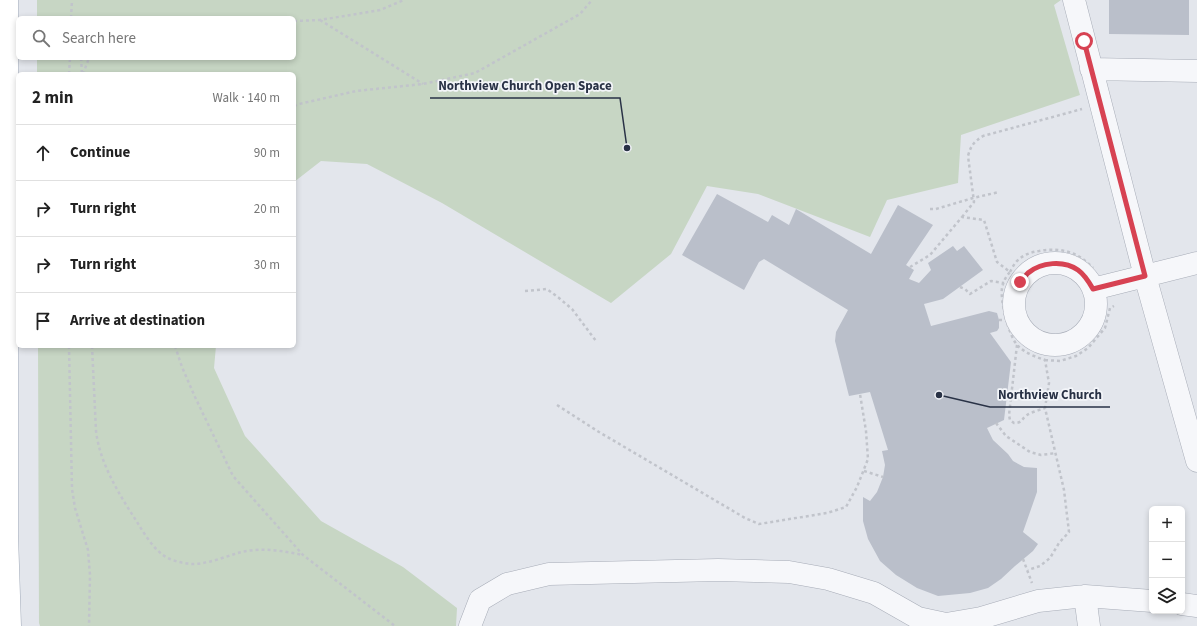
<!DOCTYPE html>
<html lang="en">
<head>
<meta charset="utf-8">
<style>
  body { margin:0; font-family:"Source Sans 3",sans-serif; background:#f2f2f2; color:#222 }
  .controls { position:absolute; right:12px; bottom:12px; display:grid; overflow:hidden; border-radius:6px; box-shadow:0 2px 6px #0003 }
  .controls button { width:36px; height:36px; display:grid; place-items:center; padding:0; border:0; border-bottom:1px solid #e0e0e0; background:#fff; color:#222; font:20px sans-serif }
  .stop { position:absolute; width:12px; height:12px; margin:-9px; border:3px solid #d74252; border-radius:50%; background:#fff }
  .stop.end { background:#d74252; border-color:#fff; box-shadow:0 1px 4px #0008 }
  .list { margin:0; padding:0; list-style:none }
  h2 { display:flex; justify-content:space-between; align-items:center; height:52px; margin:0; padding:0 16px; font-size:17px }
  h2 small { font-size:13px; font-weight:400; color:#767676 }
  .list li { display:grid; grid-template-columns:26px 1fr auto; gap:12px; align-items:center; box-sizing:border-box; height:56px; padding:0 16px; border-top:1px solid #e0e0e0 }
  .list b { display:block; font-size:15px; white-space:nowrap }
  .list em { font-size:13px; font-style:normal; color:#767676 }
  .icon { flex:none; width:22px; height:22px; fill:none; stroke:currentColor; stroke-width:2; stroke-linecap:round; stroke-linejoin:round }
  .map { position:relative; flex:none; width:1197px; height:626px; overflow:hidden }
  .search { position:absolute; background:#fff; box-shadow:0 2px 6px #0003; left:16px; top:16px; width:280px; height:44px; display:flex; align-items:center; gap:10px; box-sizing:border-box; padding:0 14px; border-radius:6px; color:#767676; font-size:15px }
  .panel { position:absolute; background:#fff; box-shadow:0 2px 6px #0003; left:16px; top:72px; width:280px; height:276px; border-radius:6px }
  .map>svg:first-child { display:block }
  .green { fill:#c7d6c4 }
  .building { fill:#babfca }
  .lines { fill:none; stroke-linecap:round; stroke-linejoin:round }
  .minor-casing { stroke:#a7acb7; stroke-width:23 }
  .major-casing { stroke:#a1aab9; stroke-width:23 }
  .path { stroke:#c1c4cb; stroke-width:2.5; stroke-dasharray:3 3; stroke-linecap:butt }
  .minor { stroke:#f6f7fa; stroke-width:22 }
  .major { stroke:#fff; stroke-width:22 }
  .route { stroke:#d74252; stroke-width:5 }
  .leader { fill:none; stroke:#293246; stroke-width:1.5 }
  .callout-dot { fill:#293246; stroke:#f3f5f9; stroke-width:1.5 }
  .callout-label { font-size:13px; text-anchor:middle; font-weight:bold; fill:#293246; stroke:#f3f5f9; stroke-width:3.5; stroke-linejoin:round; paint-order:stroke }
</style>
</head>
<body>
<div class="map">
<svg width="1197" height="626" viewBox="0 0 1197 626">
  <rect width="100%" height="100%" fill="#e3e6ec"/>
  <path class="green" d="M37,0h1024l-7,5 26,90 -119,40 -3,48 -71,17 -17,37 -112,-43 -51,-8 -36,68 -60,49 -169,-100 -75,-39 -46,-3 -27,21v-108h-257v-16h257v-40h-257z
    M38,346h178l-2,22 31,68 76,85 82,46 54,41 -1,18h-416l-1,-3z"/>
  <path class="building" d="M1109,0h80v35l-80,-1z
    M717,194l51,28 4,-7 17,10 7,-16 75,45 27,-49 35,20 -27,40 8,5 -5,9 10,4 12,-13 -3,-7 25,-17 4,5 7,-5 19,24 -40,29 -19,5 7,22 58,-15 8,2 2,7v8l-2,3 -7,2 21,29 -7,58 -17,8 6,12 15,14 5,7 11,6 13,1v24l-14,40 15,12 -5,7 -18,15 -14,13 -13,9 -18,5 -32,3 -21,-8 -21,-13 -16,-14 -12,-22 -5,-18v-24l7,4 7,-9 6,-15 2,-12 -3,-14 6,-1 -18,-58 -21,4 -14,-55 1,-9 12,-22 -84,-51 -5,3 -15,28 -62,-35z"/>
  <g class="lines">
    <g class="minor-casing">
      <path id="minor" d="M1074,0l71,276 52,185
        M1091,69l106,2
        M1014 304a41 41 0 1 1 82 0a41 41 0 1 1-82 0Z
        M1093,289l104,-26
        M1085,596l4,30
        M1182,604l15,2
        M470,626l10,-26 27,-16 42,-10 169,-4 71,2 39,7 46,14 44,25 28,6 35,-6 57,-17 47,-5 67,5"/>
    </g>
    <g class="major-casing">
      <path id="major" d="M7,0v535l3,91"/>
    </g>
    <path class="path" d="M71,18l1,-18
      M320,20l103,64
      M294,21l26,-1 60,-10 24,-10
      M81,58l1,16
      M69,74l1,-16
      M83,74l6,-16
      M294,106l5,-2 57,-13 67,-7 52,-11 105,-59 12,-14
      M930,209h6l37,-11 26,-6
      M962,217l12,-15 -6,-46c3,-11 6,-14 15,-20l99,-27
      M910,267l20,-12 32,-38 22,3 13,42 13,10c-4,4 -7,10 -8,16 -2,13 7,49 16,58 7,7 18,11 27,14l4,23 -4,25 19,82 5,42 -10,11 -9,15 -10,8 -12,4
      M1010,272c2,-4 4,-8 7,-11 6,-6 14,-9 22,-10 22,-4 39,1 54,17
      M960,287l5,2 5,5 21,-13 13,2
      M525,291l22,-2 12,9 13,11 24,32
      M999,320h8
      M1017,345l-8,70 1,5 4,3c9,0 7,-4 13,-8 5,-3 12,-5 18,-7
      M69,346l3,143 3,19 13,42 2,25 -1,51
      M92,346l4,85c4,33 23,63 41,91 7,11 15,25 26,33 8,6 19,8 29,9 17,0 34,-8 50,-12 20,-5 41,-1 61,3
      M175,346l7,21 13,30 38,79 70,79 92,71
      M1045,360l15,1 16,-5 12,-8 17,-20 5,-20 4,-2
      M557,405l42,27 146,86 14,6 68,-11 19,-6 11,-20 11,-28 -2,-28 -6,-37
      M996,423l10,13 24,16 11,3 15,-2
      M864,471l19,6
      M1023,559l9,24"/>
    <use href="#minor" class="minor"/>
    <use href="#major" class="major"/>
  </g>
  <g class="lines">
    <path class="route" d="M1020,282c3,-3 5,-6 8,-9 13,-11 36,-13 50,-3 7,5 11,12 15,19l52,-13 -61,-235"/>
  </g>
  <path class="leader" d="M627 148L620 98H430M939 395L990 407H1110"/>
  <g class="callout-dot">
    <circle cx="627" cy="148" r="4"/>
    <circle cx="939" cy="395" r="4"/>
  </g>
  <g class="callout-label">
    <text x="525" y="90">Northview Church Open Space</text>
    <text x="1050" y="399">Northview Church</text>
  </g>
</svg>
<div class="controls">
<button>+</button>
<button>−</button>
<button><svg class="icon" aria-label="layers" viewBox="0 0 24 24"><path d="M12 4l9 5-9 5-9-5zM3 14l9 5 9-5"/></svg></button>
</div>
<div class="stop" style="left:1084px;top:41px"></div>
<div class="stop end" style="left:1020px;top:282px"></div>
<div class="search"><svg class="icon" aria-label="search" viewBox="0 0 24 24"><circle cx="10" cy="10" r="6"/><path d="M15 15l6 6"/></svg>Search here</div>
<section class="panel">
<h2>2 min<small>Walk · 140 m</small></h2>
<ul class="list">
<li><svg class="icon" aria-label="ahead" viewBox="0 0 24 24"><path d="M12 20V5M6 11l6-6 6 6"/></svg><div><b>Continue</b></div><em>90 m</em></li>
<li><svg class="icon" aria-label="right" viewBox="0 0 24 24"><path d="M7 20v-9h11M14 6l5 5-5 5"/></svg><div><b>Turn right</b></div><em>20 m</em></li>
<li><svg class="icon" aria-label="right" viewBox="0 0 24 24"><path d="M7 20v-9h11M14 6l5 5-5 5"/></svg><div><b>Turn right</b></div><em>30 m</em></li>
<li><svg class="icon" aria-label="arrive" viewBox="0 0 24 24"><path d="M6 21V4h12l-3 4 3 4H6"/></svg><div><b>Arrive at destination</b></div></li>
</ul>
</section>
</div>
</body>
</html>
